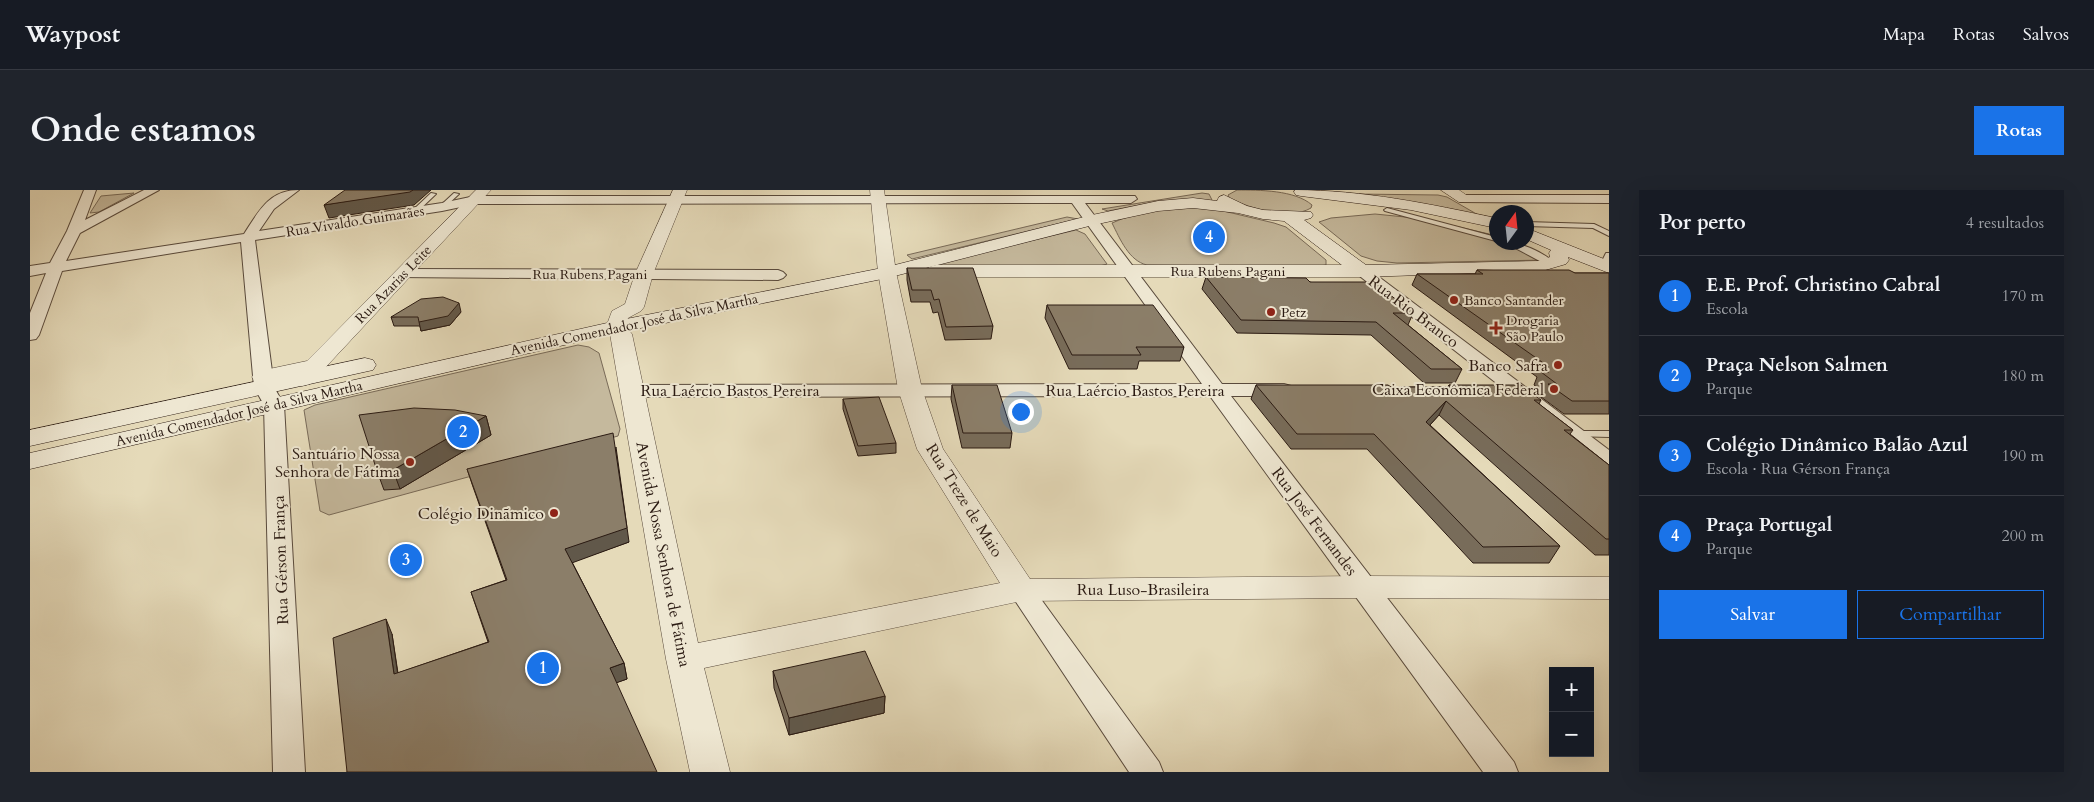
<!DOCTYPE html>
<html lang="pt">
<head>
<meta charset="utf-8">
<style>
  body { margin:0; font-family:Cardo,serif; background:#20242c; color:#f1f3f6 }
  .controls { position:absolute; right:15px; bottom:15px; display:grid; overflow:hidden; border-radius:0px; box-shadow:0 5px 20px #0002 }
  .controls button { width:45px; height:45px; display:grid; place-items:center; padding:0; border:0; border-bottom:1px solid #363941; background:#171b24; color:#f1f3f6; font:25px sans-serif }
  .compass { position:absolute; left:1459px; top:15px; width:45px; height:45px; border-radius:50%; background:#171b24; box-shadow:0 5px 20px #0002; rotate:15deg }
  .you { position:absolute; left:990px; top:221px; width:18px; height:18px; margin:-12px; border:4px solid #fff; border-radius:50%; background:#1a73e8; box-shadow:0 0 0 8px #1a73e833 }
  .badge { display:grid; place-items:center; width:32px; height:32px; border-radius:50%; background:#1a73e8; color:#fff; font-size:16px; font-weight:700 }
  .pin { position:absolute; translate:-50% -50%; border:2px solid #fff; box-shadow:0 1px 5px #0006 }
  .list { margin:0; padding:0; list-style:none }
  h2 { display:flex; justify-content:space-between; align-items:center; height:65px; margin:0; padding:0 20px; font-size:21px }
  h2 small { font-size:16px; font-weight:400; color:#9ea1a6 }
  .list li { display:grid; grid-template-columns:32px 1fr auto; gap:15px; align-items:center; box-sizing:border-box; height:80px; padding:0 20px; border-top:1px solid #363941 }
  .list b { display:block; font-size:19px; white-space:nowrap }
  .list p { margin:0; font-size:16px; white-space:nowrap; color:#9ea1a6 }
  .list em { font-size:16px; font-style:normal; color:#9ea1a6 }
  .actions { display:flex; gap:10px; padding:15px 20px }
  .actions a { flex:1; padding:11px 0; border:1px solid #1a73e8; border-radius:0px; text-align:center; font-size:18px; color:#1a73e8 }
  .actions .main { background:#1a73e8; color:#fff }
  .map { position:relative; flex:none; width:1579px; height:582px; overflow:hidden; border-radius:0px }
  header { display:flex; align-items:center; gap:30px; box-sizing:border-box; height:70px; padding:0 25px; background:#171b24; border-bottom:1px solid #363941 }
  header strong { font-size:24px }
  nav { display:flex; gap:28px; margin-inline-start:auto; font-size:18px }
  .intro { display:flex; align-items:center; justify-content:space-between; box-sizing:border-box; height:120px; padding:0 30px }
  h1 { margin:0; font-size:35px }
  .button { padding:12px 22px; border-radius:0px; background:#1a73e8; color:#fff; font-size:18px; font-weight:700 }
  main { display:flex; gap:30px; padding:0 30px }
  aside { flex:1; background:#171b24; border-radius:0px; box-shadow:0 5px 20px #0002 }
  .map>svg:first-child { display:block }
  .green { fill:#c5b99d; stroke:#786a58 }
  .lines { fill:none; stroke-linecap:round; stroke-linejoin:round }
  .service-casing { stroke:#594a3c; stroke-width:2 }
  .minor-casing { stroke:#594a3c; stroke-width:2 }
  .tertiary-casing { stroke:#594a3c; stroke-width:1 }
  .secondary-casing { stroke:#2a1a12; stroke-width:1 }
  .service { fill:#eee7d2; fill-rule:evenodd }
  .minor { fill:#eee7d2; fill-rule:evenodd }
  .tertiary { fill:#eee7d2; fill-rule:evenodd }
  .secondary { fill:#eee7d2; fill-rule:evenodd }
  .wall { fill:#786c5a; stroke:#2a1a12 }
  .shaded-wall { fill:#61584a; stroke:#2a1a12 }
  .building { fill:#8b7e69; stroke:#2a1a12 }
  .poi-dot { fill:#8f2418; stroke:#eee7d2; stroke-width:2 }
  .labels { text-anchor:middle; stroke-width:4; stroke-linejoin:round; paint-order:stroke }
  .far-street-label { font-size:14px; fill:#2a1a12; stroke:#eee7d2 }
  .far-poi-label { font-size:14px; fill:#2a1a12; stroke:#eee7d2; text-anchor:start }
  .street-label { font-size:16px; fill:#2a1a12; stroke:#eee7d2 }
  .poi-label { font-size:16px; fill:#2a1a12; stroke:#eee7d2; text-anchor:end }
</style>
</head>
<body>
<header>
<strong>Waypost</strong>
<nav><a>Mapa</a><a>Rotas</a><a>Salvos</a></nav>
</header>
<div class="intro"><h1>Onde estamos</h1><a class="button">Rotas</a></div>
<main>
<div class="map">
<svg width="1579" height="582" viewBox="0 0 1579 582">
  <rect width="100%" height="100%" fill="#e5dab9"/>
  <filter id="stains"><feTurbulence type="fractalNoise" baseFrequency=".004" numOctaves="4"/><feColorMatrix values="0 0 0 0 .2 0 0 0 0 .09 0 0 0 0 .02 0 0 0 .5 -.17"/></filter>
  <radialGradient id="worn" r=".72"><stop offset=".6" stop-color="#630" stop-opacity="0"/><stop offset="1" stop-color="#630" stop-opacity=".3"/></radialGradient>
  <path class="green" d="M1207,0c22,0 58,0 75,15l-1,3c-22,13 -60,0 -81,-9l-2,-4z
    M104,3l-35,19 -9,1 11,-17z
    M1172,3l7,1 4,8h-58l-47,9 -6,-2z
    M1325,4l83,1 9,2 33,19z
    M1161,17l24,2 59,14 12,4 40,33v5l-12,2 -167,-2c-18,-4 -27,-26 -35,-42 24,-11 53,-15 79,-16z
    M1345,24l50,5 64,15 7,3v5c18,1 37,4 49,18l-148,3 -20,-2 -16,-5 -42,-34 12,-4z
    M1037,27l11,2 -166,40 -5,-4z
    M1046,40l9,4 22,30 -7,2 -161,1 -3,-4z
    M548,155l11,2 10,6 21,76 -2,7 -289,79 -9,-4 -16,-101 11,-5z"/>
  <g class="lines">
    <g class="service-casing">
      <path id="service" d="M401,3l5,1 -20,19h-4v-2z
        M424,3l5,1 -15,14h-4v-2z
        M1357,18l109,29v4l-111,-30 -1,-1z
        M1496,32l68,2 15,7v5l-16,-8 -67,-2z
        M1474,52c17,0 39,10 52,22l-7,2z
        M1576,63h3v17h-2l-4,-2v-9z
        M1546,241h33v6l-37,-1 -1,-2 1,-2z"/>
    </g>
    <g class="minor-casing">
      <path id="minor" d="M54,0h12l-11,30 59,-30h15l-79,43 -14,28 178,-27c15,-23 25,-44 55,-44l-25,19 -15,22 183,-28 33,-7h660l2,3 -6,4h-46l137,181h62l7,2 3,4 -3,4 -7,2h-53l283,366 4,10h-35l-273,-376 -578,1 -7,-2 -3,-4 3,-4 7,-2 570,-1 -130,-181 -597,1 -33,7 -187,29 19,147 10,18 21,367h-32l-9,-367 -10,-18 -13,-145 -179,29 -23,64 -3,4 -6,1v-27l16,-40 -16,3v-10l20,-3 17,-32z
        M1434,5h145v8l-149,-1 -2,-3z
        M1332,76l5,2 242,182v17l-8,-2 -244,-191 -3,-3 3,-3z
        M373,79l375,1 5,2 3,3 -3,3 -5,2 -380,-3 -3,-3 3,-3z
        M991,391l9,3 129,178 4,10h-34l-121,-182 4,-6z"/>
    </g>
    <g class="tertiary-casing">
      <path id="tertiary" d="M446,0h15l-181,194 -8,2 -8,-2 -3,-6 -28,6 -8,-2 -3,-5 3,-5 52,-11z
        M643,0h14l-34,84 -9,33 -3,4 -13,7 -2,9 6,7 66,309 302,-60 -83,-134 -19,-60 -20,-117 -8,-82h14l12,82 26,117 21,60 87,130 335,-3 244,1v22l-244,-1 -344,3 -317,67 26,104h-40l-24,-113 -56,-325 -4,-7 6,-16 13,-7 10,-30z
        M1411,0h18l13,9 -3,3h-10z
        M906,75h426l7,2 2,4 -2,4 -7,2h-426l-7,-2 -2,-4 2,-4z"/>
    </g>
    <g class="secondary-casing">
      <path id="secondary" d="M1265,0c68,0 135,14 201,28v10l-85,-18 -110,-14 -5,-1 -2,-3z
        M1194,5l23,11 16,4 48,2 2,3 -2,3 -7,2 62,45 174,-4 10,-4 -1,-4 2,-3 -25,-11v-11l83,33v12l-41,-16 1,3 -3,4 -24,7 -180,6 -7,-2 -71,-54 -21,-2 -25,-6 -45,-5 -35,3 -65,14 -206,53 -271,55 -586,136v-16l586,-132 271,-54 205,-52 66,-14 35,-3 24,3 2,-4z
        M335,168l8,2 3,5 -3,5 -343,76v-16z"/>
    </g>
    <use href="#service" class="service"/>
    <use href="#minor" class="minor"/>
    <use href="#tertiary" class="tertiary"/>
    <use href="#secondary" class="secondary"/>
  </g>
  <path class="wall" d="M877,78l86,58 -2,13 -46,1 -7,-28 -5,1 -3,-11h-19l-4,-22z
    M1447,80l98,3h34v141h-45l-23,-17 3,-5 -10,-7 3,-8 -125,-92 5,-11h58z
    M1176,87l104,5 103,31 -5,12 54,44 -7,14h-31l-53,-48 -134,-2 -35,-44z
    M1017,115l137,42 -4,14h-41l-2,8h-68l-24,-51z
    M431,122l-11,13 -29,6 -1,-5h-26l-3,-9z
    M922,195l60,48 -2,15h-48l-11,-49z
    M1226,195l135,2h56l2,-2 92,15 -2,4 34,26 -3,4 39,31v90h-14l-156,-140 -9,10 130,121 -11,17h-76l-106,-114h-76l-40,-50z
    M813,209l53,44v10l-38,3 -15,-47z
    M456,226l5,19 -91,54 -16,1 -7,-19z
    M437,279l162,73 -57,20 52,101 3,16 -280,93 45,-138 6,39 90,-31 -17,-50 35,-12 -34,-96z
    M743,481l112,25 -1,17 -95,22 -15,-47z"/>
  <path class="shaded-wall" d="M383,0h18l-17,15 -85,13 -5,-13z
    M429,113l2,9 -11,13 -29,6 -2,-9z
    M1416,211l-7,14 -20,22 7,-15z
    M456,226l5,19 -91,54 -7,-19z
    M586,257l13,95 -60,22 -4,-15z
    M356,429l6,15 8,56 -6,-16z
    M594,473l3,16 -14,5 -3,-16z
    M855,506l-1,17 -95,22v-17z"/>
  <path class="building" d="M315,0h68l-3,2 -86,13z
    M877,78h66l20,58 -47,1 -7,-28 -5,1 -3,-10h-19z
    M1447,80h92l6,3h34v128h-37l-24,-17h9l-16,-12h8l-6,-5h6l-132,-93h66z
    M1176,87l100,1 4,4h64l39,31h-20l69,56h-31l-55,-47 -135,-2z
    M413,107l16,6 -11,13 -29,6 -1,-5h-27l30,-18z
    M1017,115h106l31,42h-48l5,8h-69z
    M922,195h45l15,48h-49z
    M1226,195h132l3,2h61l-3,-2h72l20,15h-7l39,30h-9l45,35v74h-3l-160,-138 -20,21 134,124 -77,1 -109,-113h-77z
    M849,207l17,46 -38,3 -15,-47z
    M384,218l41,2 31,6 -93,54 -16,1 -18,-56z
    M583,243l14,95 -62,21 59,114 -14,5 47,104h-310l-14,-134 53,-19 8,55 95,-32 -18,-50 36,-12 -40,-111z
    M835,461l20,45 -96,22 -16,-47z"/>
  <g class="poi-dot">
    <circle cx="1424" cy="110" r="5"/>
    <circle cx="1241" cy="122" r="5"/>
    <path d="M1463.5 130.5h5v5h5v5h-5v5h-5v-5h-5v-5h5z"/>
    <circle cx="1528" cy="175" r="5"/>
    <circle cx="1524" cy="199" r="5"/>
    <circle cx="380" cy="272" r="5"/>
    <circle cx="524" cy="323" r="5"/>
  </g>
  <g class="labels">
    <g class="far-street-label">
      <text transform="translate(325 31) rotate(-9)" y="5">Rua Vivaldo Guimarães</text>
      <text x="1198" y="86">Rua Rubens Pagani</text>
      <text x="560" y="89">Rua Rubens Pagani</text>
      <text transform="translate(363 94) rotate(-46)" y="5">Rua Azarias Leite</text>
      <text transform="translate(604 134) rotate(-12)" y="5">Avenida Comendador José da Silva Martha</text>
      <text transform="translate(209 223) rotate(-13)" y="5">Avenida Comendador José da Silva Martha</text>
    </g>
    <g class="far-poi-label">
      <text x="1434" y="115">Banco Santander</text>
      <text x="1251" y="127">Petz</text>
      <text x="1476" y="135">Drogaria<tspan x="1476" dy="16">São Paulo</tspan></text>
    </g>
    <g class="street-label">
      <text transform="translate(1384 121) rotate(37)" y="6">Rua Rio Branco</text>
      <text x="700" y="206">Rua Laércio Bastos Pereira</text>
      <text x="1105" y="206">Rua Laércio Bastos Pereira</text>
      <text transform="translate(935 310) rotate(58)" y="6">Rua Treze de Maio</text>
      <text transform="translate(1285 331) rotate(53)" y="6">Rua José Fernandes</text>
      <text transform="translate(634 364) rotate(79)" y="6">Avenida Nossa Senhora de Fátima</text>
      <text transform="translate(250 370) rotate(-92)" y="6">Rua Gérson França</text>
      <text x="1113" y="405">Rua Luso-Brasileira</text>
    </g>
    <g class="poi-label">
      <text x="1518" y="181">Banco Safra</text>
      <text x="1514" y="205">Caixa Econômica Federal</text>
      <text x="370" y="269">Santuário Nossa<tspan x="370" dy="18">Senhora de Fátima</tspan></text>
      <text x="514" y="329">Colégio Dinãmico</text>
    </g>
  </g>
  <rect width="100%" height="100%" filter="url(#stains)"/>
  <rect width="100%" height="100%" fill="url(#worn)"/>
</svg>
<div class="controls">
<button>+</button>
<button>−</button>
</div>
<svg class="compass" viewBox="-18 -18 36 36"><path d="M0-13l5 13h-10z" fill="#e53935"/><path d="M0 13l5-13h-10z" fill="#9ea1a6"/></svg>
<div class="you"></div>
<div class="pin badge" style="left:513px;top:478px">1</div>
<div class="pin badge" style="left:433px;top:242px">2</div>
<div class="pin badge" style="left:376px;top:370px">3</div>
<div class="pin badge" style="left:1179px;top:47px">4</div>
</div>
<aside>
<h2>Por perto<small>4 resultados</small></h2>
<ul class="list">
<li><span class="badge">1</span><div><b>E.E. Prof. Christino Cabral</b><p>Escola</p></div><em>170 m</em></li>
<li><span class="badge">2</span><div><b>Praça Nelson Salmen</b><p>Parque</p></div><em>180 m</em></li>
<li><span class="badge">3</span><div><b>Colégio Dinâmico Balão Azul</b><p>Escola · Rua Gérson França</p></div><em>190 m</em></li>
<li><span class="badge">4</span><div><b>Praça Portugal</b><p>Parque</p></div><em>200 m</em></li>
</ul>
<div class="actions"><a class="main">Salvar</a><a>Compartilhar</a></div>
</aside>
</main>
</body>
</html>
